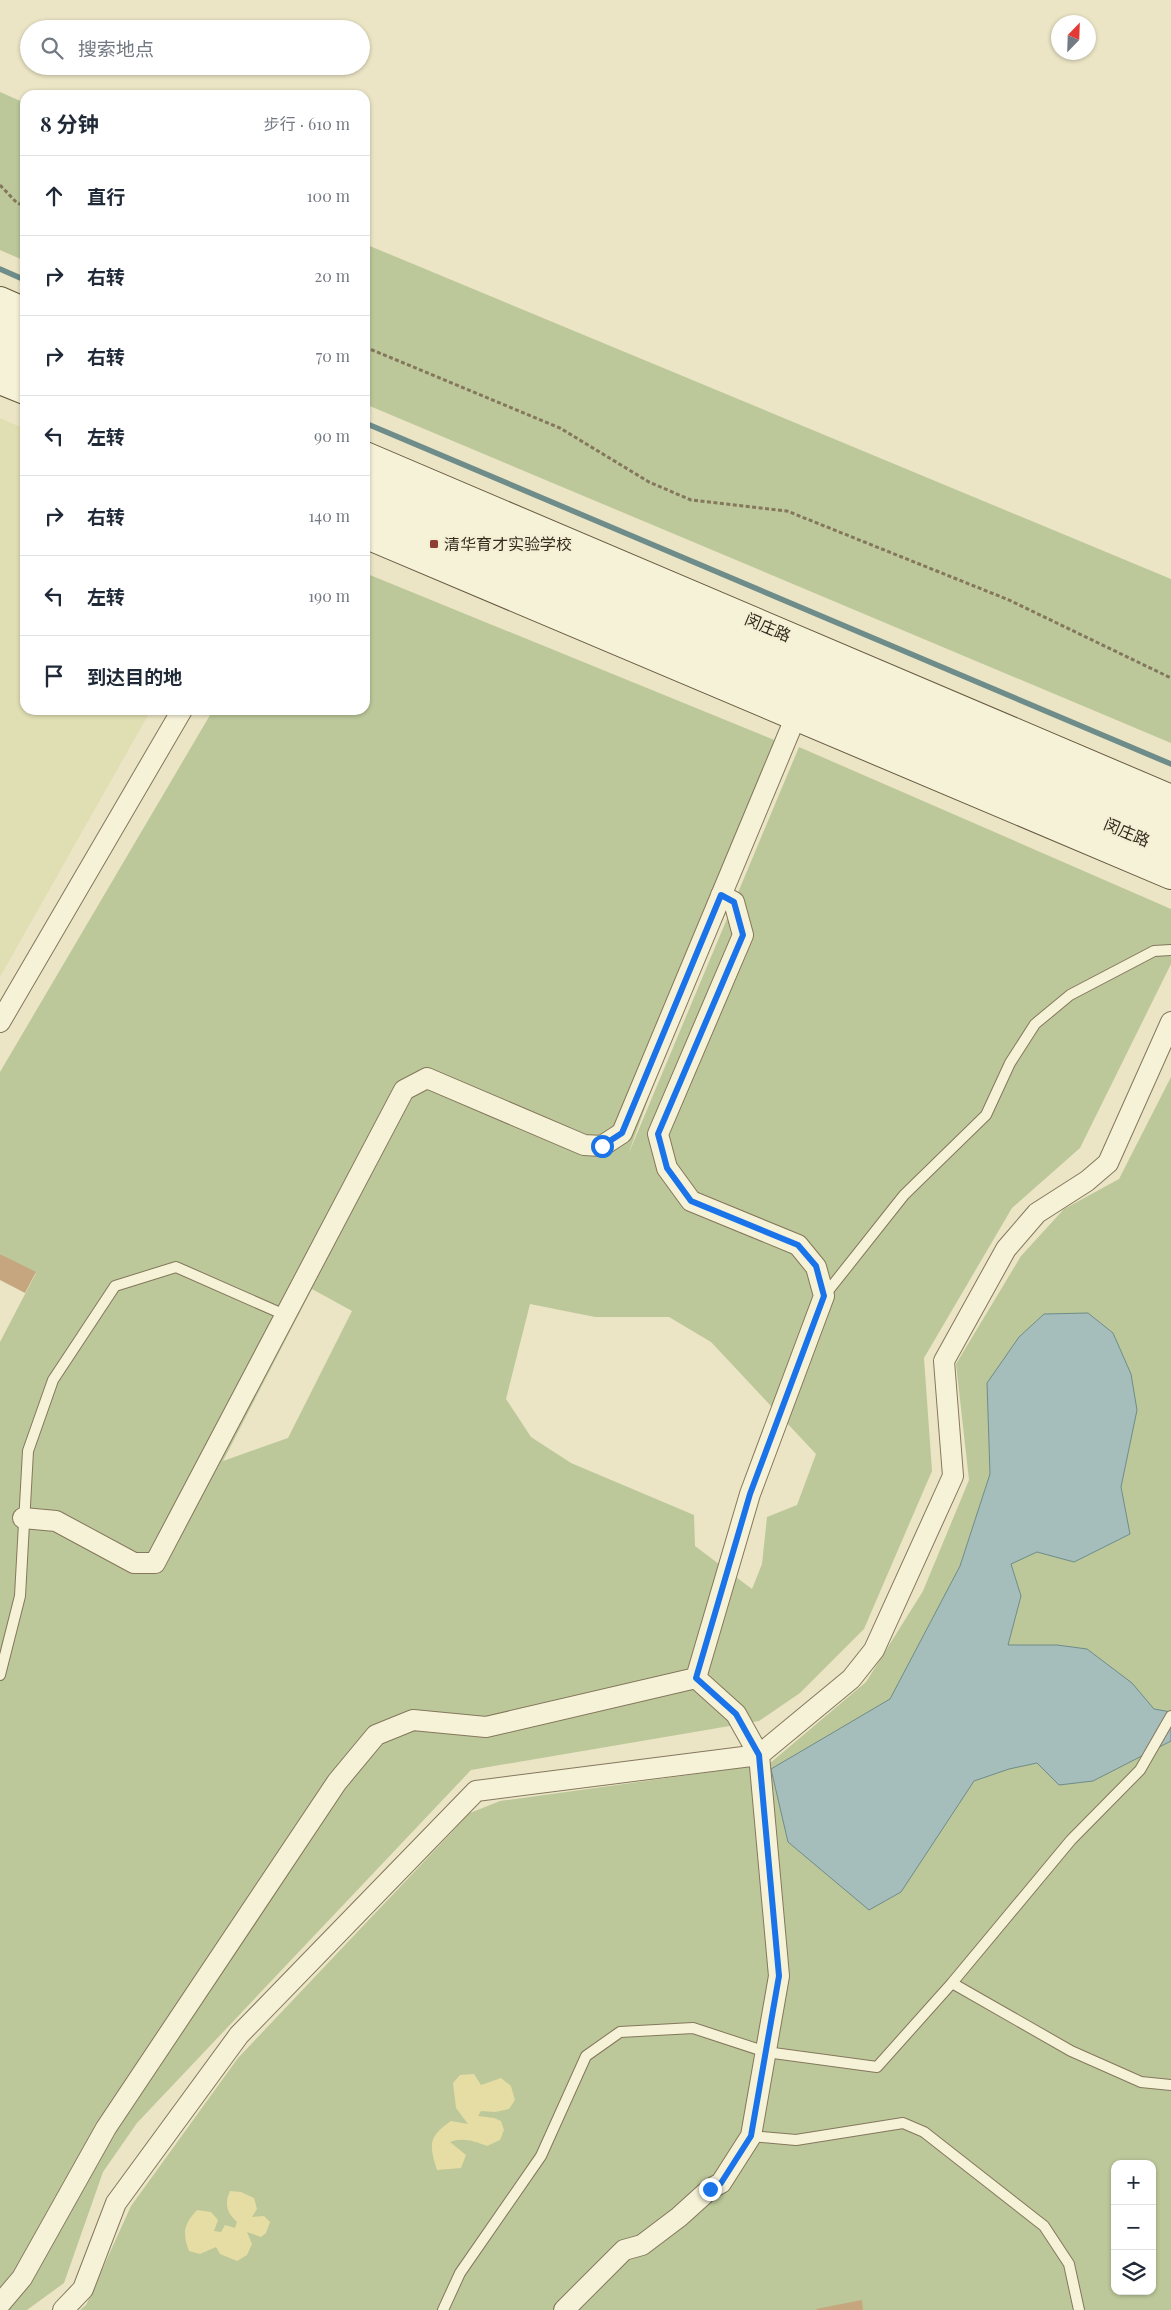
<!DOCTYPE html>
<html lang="zh">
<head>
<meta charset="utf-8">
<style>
  body { margin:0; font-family:"Playfair Display","Noto Sans SC",serif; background:#f2f2f3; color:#1f2937 }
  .controls { position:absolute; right:15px; bottom:15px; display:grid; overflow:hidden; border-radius:10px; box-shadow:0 1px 4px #0004 }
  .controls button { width:45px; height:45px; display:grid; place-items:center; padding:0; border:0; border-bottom:1px solid #e0e1e3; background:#fff; color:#1f2937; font:25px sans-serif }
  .compass { position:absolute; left:1051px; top:15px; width:45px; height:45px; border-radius:50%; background:#fff; box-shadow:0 1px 4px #0004; rotate:23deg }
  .stop { position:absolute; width:15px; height:15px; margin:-11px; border:4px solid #1a73e8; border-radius:50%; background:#fff }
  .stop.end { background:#1a73e8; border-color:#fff; box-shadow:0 1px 5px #0008 }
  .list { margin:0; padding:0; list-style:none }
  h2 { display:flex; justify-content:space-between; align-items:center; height:65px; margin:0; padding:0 20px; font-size:21px }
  h2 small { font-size:16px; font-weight:400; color:#747a83 }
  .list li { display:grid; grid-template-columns:32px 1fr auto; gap:15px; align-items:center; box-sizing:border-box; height:80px; padding:0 20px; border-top:1px solid #e0e1e3 }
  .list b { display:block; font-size:19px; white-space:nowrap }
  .list em { font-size:16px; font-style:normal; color:#747a83 }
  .icon { flex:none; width:28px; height:28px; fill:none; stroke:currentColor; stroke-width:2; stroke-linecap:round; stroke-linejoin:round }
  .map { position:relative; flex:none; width:1171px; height:2310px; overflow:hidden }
  .search { position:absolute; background:#fff; box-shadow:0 1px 4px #0004; left:20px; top:20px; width:350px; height:55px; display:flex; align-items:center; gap:12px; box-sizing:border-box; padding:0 18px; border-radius:28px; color:#747a83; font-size:19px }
  .panel { position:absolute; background:#fff; box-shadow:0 1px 4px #0004; left:20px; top:90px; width:350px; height:625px; border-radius:15px }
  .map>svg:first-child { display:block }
  .farmland { fill:#e0dfb3 }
  .green { fill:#bcc89a; fill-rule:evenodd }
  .sand { fill:#e5dda4 }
  .water { fill:#a6bebb; stroke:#6e8c89 }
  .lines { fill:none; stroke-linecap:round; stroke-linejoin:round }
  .stream { stroke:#6e8c89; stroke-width:5.5 }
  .building { fill:#c6a67e }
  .lane-casing { stroke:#84775c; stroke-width:12 }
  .street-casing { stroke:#84775c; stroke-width:22 }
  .secondary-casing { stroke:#665940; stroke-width:30 }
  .path { stroke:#84775c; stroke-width:3; stroke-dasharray:4 2.5; stroke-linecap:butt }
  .lane { stroke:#f6f2d8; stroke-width:10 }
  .street { stroke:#f6f2d8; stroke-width:20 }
  .secondary { stroke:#f6f2d8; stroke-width:28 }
  .route { stroke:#1a73e8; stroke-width:6 }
  .poi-dot { fill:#8f3e31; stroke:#f3eed4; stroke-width:2 }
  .labels { text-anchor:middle; stroke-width:4; stroke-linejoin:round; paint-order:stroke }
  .poi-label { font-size:16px; fill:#362d1f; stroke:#f3eed4; text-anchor:start }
  .street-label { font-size:16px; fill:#362d1f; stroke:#f3eed4 }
</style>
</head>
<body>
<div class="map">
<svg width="1171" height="2310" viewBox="0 0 1171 2310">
  <rect width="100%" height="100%" fill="#ebe5c5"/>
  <path class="farmland" d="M0,418l25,11v281h126l-151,267z"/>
  <path class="green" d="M0,92l25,11v158l-25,-11z
    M365,244l806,335v164l-806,-339z
    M365,573l412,168 -149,414 171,-408 372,162v55l-91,184 -68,60 -88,150 8,113 -68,158 -64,64 -41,28 -288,49 -334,353 -34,49 -39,111 -37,27h-27v-968l36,-69 -36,-19v-182l213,-362h152zM312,1289l40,22 -64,127 -65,23zM530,1304l65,13h74l42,25 105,112 -19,51 -30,12 -5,47 -10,25 -57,-43 -1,-31 -123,-52 -40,-26 -25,-38z
    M1171,1077v1233h-1091l6,-5 45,-99 107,-148 232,-245 30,-12 269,-37 97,-82 57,-91 46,-111 -13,-116 65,-108 43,-47 55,-30zM1115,2164h37v127h-37z"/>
  <path class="sand" d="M474,2074l7,11 20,-7 10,8 4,14 -6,9 -14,3 -14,-1 -3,5 16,2 7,3 3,9 -4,10 -13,6c-12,-5 -25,-9 -37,-4l16,13 -5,13 -24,2c-8,-26 -9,-33 14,-49l17,3 -12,-16 -3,-25 7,-8z
    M230,2191l11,1 13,6 3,11 -5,8 12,-1 6,6 -4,11 -5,4 -14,-5 5,12 -5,11 -10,6 -17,-7 -4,-7 -16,7 -11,-3c-7,-19 -5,-27 8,-41l14,2 7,8 -4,11 7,1 4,-7 10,3 2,-6c-10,-9 -13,-18 -7,-31z"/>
  <path class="water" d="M1088,1313l25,20 18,41 6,36 -16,77 9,47 -56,28 -37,-10 -26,12 10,32 -13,49h49l30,4 45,34 22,26 17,3v29l-78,40 -34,4 -22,-22 -28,6 -35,12 -73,111 -32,18 -81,-68 -17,-73 119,-70 70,-133 30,-92 -3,-91 32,-46 25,-23z"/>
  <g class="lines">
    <path class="stream" d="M0,269l25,11
      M365,423l806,341"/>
  </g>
  <path class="building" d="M0,1254l36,18 -11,21 -25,-13z
    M862,2300l1,10h-46l-1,-1z"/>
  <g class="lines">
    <g class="lane-casing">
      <path id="lane" d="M824,1296l80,-101 82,-80 24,-52 25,-39 35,-29 84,-44 17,-1
        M0,1675l20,-79 8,-145 25,-71 62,-94 61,-19 109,48
        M952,1983l119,-143 69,-70 31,-54
        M751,2136l45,4 107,-17 21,9 120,94 25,38 10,46
        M443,2310l17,-37 81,-117 45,-100 34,-24 73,-4 73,24 111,15 75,-84 119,68 70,31 30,3"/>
    </g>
    <g class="street-casing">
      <path id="street" d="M0,1022l182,-312
        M23,1518l33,3 78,42h21l249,-473 23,-12 157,67 18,1 20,-13 179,-429
        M696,1678l54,-184 74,-198 -8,-29 -18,-22 -107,-44 -24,-33 -9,-34 85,-199 -9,-33 -13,-7
        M0,2304l22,-26 84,-150 231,-346 39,-47 37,-15 73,7 210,-49 40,36 23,41 20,221 -28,160 -30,47 -11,6 -31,28 -37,28 -18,5 -60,60
        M63,2310l20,-21 33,-86 123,-168 237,-244 283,-36 92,-76 23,-29 79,-174 -9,-115 62,-112 31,-36 50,-32 21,-18 63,-141"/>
    </g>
    <g class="secondary-casing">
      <path id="secondary" d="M0,301l25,11
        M0,330l25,10
        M0,355l25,10
        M0,380l25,10
        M365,456l806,343
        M365,484l806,340
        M365,509l806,341
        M365,534l806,341"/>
    </g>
    <path class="path" d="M0,185l17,18 8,3
      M365,347l195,81 89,54 42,18 96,11 222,89 162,78"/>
    <use href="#lane" class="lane"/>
    <use href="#street" class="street"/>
    <use href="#secondary" class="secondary"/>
  </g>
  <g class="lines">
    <path class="route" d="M602,1146l20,-13 99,-238 13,7 9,33 -85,199 9,34 24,33 107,44 18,21 8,30 -74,198 -54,184 40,36 23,41 20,221 -28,160 -30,47 -11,6"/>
  </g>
  <rect class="poi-dot" x="429" y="539" width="10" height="10" rx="2.5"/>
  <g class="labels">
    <g class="poi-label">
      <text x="444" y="550">清华育才实验学校</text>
    </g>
    <g class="street-label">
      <text transform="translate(768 627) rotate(23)" y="6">闵庄路</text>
      <text transform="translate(1127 832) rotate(23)" y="6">闵庄路</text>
    </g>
  </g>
</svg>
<div class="controls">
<button>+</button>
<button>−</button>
<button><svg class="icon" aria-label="layers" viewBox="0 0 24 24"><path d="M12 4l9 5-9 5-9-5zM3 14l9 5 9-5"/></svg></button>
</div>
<svg class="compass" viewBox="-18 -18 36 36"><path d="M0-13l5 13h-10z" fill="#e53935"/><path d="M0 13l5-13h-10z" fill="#747a83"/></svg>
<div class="stop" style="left:602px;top:1146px"></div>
<div class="stop end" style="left:710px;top:2189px"></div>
<div class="search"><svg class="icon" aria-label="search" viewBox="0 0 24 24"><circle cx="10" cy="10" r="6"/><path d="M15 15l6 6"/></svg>搜索地点</div>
<section class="panel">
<h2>8 分钟<small>步行 · 610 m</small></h2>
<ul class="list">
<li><svg class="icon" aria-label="ahead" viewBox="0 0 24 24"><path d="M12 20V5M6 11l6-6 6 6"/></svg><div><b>直行</b></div><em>100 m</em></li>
<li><svg class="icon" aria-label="right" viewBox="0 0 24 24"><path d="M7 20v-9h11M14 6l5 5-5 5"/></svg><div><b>右转</b></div><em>20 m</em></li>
<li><svg class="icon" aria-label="right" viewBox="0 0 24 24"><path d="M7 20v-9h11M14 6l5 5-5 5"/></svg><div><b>右转</b></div><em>70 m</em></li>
<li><svg class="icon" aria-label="left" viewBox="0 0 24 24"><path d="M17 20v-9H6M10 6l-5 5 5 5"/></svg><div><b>左转</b></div><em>90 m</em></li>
<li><svg class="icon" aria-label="right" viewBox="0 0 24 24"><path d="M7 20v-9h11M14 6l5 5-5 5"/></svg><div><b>右转</b></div><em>140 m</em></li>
<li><svg class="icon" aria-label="left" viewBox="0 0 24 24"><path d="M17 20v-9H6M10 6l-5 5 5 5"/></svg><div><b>左转</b></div><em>190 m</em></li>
<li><svg class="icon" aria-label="arrive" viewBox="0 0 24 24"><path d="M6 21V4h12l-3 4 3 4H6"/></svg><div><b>到达目的地</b></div></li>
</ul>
</section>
</div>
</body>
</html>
